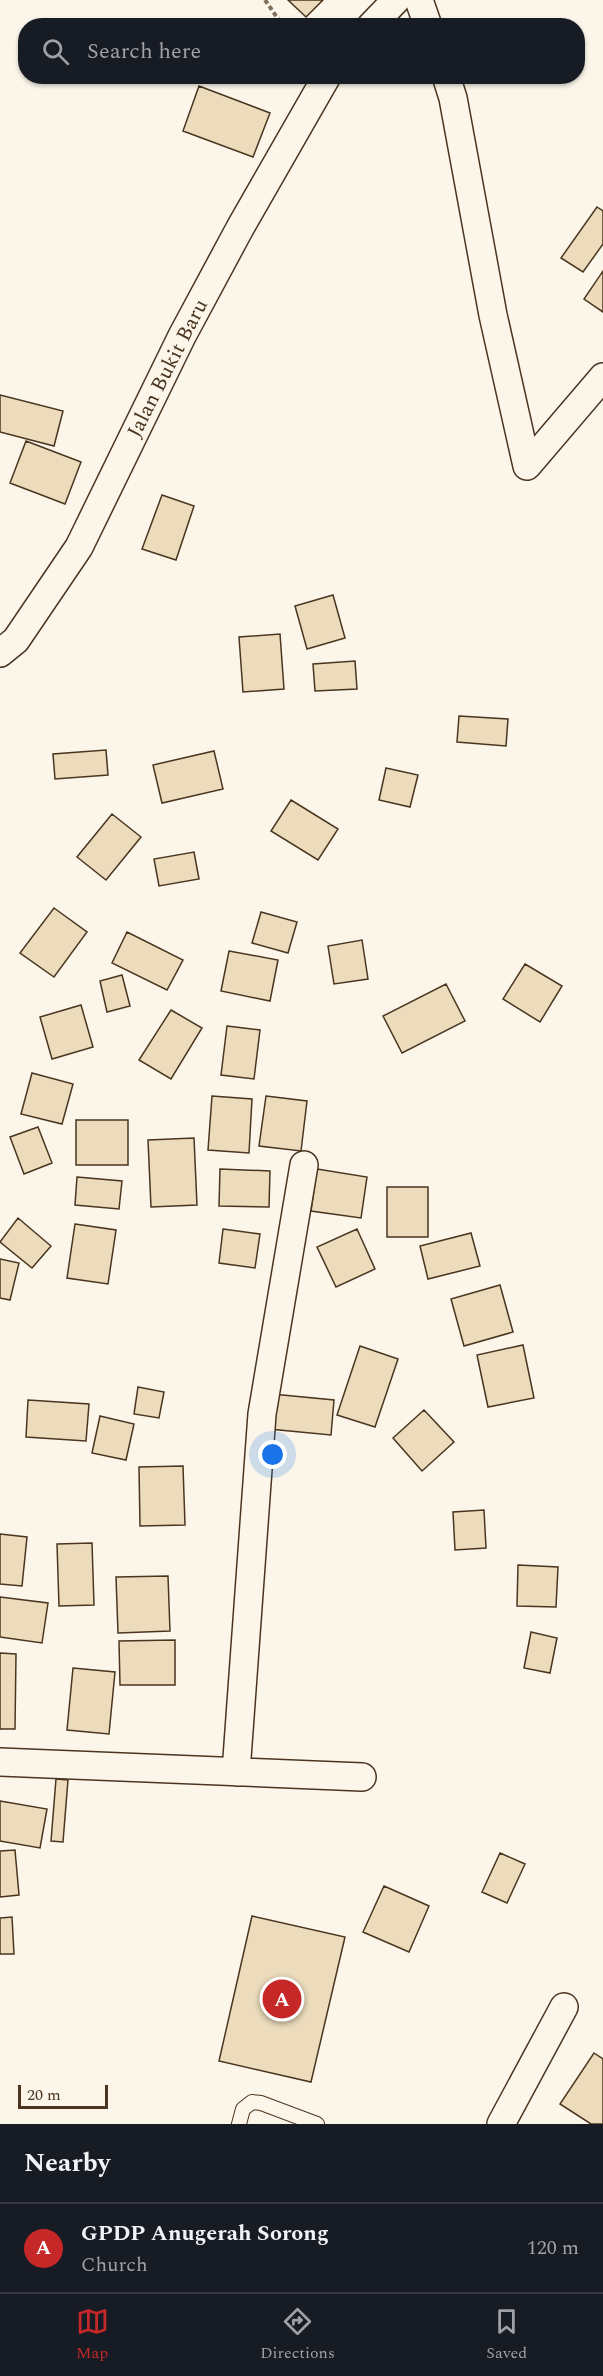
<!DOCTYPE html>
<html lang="en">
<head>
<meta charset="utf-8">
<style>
  body { margin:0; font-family:Spectral,serif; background:#20242c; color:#f1f3f6 }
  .scale { position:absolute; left:18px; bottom:15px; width:90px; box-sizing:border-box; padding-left:6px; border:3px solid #4a3520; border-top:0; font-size:16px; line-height:21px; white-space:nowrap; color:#4a3520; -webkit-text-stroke:4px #fbf6e9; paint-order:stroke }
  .you { position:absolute; left:273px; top:1455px; width:21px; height:21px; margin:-15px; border:4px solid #fff; border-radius:50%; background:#1a73e8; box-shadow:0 0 0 9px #1a73e833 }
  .badge { display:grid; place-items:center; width:39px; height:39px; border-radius:50%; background:#c62828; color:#fff; font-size:20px; font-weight:700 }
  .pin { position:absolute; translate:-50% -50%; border:3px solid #fff; box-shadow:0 2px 6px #0006 }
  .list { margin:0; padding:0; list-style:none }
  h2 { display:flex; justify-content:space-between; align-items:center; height:78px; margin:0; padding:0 24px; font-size:26px }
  h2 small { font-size:20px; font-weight:400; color:#9ea1a6 }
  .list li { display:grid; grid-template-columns:39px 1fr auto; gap:18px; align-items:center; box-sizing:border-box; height:90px; padding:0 24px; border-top:2px solid #363941 }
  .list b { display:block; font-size:22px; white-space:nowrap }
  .list p { margin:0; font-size:20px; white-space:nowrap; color:#9ea1a6 }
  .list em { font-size:20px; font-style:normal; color:#9ea1a6 }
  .icon { flex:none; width:33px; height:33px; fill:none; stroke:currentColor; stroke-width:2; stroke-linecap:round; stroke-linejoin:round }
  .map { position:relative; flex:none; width:603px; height:2124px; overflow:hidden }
  .search { position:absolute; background:#171b24; box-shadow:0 2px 4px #0004; left:18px; right:18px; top:18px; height:66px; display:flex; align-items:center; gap:15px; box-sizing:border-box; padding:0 21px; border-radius:24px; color:#9ea1a6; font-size:22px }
  .sheet { height:168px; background:#171b24 }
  nav { display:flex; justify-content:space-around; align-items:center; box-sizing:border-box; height:84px; border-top:2px solid #363941; background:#171b24; font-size:16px; color:#9ea1a6 }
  nav a { display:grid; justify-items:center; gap:3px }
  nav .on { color:#c62828 }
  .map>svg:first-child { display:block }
  .building { fill:#ecdcbc; stroke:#4a3520; stroke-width:1.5 }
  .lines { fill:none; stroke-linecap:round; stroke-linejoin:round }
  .lane-casing { stroke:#4a3520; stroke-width:16 }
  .street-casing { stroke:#4a3520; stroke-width:30 }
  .path { stroke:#7f6f5c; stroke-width:4; stroke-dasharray:4.5 3; stroke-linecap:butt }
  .lane { stroke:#fbf6e9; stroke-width:14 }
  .street { stroke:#fbf6e9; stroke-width:27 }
  .labels { text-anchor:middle; stroke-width:4.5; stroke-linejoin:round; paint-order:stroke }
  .street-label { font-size:21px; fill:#4a3520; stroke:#fbf6e9 }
</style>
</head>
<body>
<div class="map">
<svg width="603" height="2124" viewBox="0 0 603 2124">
  <rect width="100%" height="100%" fill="#fbf6e9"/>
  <path class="building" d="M288,0h35l-17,17z
    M199,86l71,27 -17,44 -70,-26z
    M597,207l6,4v33l-20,28 -22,-14z
    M603,271v41l-19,-13z
    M0,395l63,16 -9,35 -54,-14z
    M26,441l55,21 -16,42 -55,-21z
    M162,495l32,11 -18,54 -34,-11z
    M333,595l12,43 -38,11 -12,-43z
    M280,634l4,55 -41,3 -4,-55z
    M355,661l2,28 -42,2 -2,-27z
    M459,716l49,3 -2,27 -49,-4z
    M106,750l2,25 -53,4 -2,-25z
    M214,751l9,38 -61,14 -9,-38z
    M386,768l32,7 -8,32 -31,-7z
    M291,800l47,29 -20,31 -47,-29z
    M112,814l29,23 -35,43 -29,-23z
    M194,852l5,27 -40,7 -5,-27z
    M54,908l33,24 -33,45 -34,-24z
    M261,912l36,10 -9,31 -36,-10z
    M127,932l56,28 -16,30 -55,-27z
    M362,940l6,39 -34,5 -6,-38z
    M229,951l49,9 -8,41 -49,-10z
    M525,964l37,22 -22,36 -37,-23z
    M122,975l8,31 -23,6 -7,-31z
    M446,984l19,37 -63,32 -19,-37z
    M81,1005l12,42 -41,12 -12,-42z
    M171,1010l31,18 -31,51 -32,-19z
    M227,1026l33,4 -6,49 -33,-4z
    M32,1073l41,11 -11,40 -41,-10z
    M212,1096l40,3 -3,54 -41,-3z
    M266,1096l41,5 -6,50 -42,-5z
    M76,1120h52v45h-52z
    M38,1127l14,36 -28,11 -14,-37z
    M194,1138l3,67 -46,2 -3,-67z
    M220,1169l50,2 -1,36 -50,-1z
    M317,1169l50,8 -6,41 -50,-7z
    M77,1177l45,4 -3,28 -44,-4z
    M387,1187h41v50h-41z
    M18,1218l33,28 -19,22 -32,-26z
    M75,1224l41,6 -8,54 -41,-6z
    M223,1229l37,5 -5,34 -36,-5z
    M357,1229l18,40 -39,18 -19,-40z
    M471,1233l9,33 -52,13 -8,-33z
    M0,1259l19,4 -9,37 -10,-2z
    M500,1285l13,47 -49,14 -13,-47z
    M523,1345l11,53 -46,9 -11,-52z
    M360,1346l38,13 -23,68 -38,-12z
    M138,1387l26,5 -5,26 -25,-4z
    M272,1394l62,6 -3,35 -62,-6z
    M28,1400l61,4 -3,37 -60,-4z
    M424,1410l30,32 -32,29 -29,-33z
    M100,1416l34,8 -8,36 -34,-7z
    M183,1466l2,59 -45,1 -1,-59z
    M484,1510l2,38 -31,2 -2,-38z
    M0,1534l27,3 -5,49 -22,-2z
    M92,1543l2,62 -35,1 -2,-62z
    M518,1565l40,2 -2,40 -39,-1z
    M168,1576l2,55 -52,2 -2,-56z
    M0,1597l48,6 -6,40 -42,-6z
    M531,1632l26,6 -7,35 -26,-5z
    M175,1640v45h-55l-1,-44z
    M0,1653l16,1 -1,75h-15z
    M73,1668l42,4 -6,62 -42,-4z
    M56,1779l12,1 -5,62 -12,-1z
    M0,1801l47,8 -7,39 -40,-7z
    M15,1850l4,45 -19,2v-46z
    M500,1853l25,11 -18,39 -25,-11z
    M384,1886l45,20 -20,46 -46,-20z
    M252,1916l93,21 -34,145 -92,-21z
    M12,1917l2,37h-14v-36z
    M594,2053l9,6v65h-12l-31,-20z"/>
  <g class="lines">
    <g class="lane-casing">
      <path id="lane" d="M239,2124l4,-15 9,-7 9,1 56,21"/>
    </g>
    <g class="street-casing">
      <path id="street" d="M419,0l9,26
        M371,26l25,-26
        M446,76l7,22 40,217 34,151 76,-89
        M0,653l16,-13 63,-93 103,-211 58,-108 87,-152
        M0,1762l362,15
        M236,1772l26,-358 42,-249
        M501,2124l63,-117"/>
    </g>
    <path class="path" d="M265,0l18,26"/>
    <use href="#lane" class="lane"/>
    <use href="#street" class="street"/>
  </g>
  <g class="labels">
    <g class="street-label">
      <text transform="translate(167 368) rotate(-63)" y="7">Jalan Bukit Baru</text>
    </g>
  </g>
</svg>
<div class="scale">20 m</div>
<div class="you"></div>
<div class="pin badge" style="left:282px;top:1999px">A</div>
<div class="search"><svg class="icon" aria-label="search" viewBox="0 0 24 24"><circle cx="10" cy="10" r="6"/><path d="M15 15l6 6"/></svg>Search here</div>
</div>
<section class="sheet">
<h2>Nearby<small></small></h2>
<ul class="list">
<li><span class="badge">A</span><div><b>GPDP Anugerah Sorong</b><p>Church</p></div><em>120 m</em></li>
</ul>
</section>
<nav>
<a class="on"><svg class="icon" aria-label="map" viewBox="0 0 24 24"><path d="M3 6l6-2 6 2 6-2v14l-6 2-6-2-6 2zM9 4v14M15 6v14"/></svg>Map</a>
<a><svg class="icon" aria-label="directions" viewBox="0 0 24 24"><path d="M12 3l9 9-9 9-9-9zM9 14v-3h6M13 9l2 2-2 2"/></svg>Directions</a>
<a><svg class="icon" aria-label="saved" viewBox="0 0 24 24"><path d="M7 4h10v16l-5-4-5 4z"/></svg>Saved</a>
</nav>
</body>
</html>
